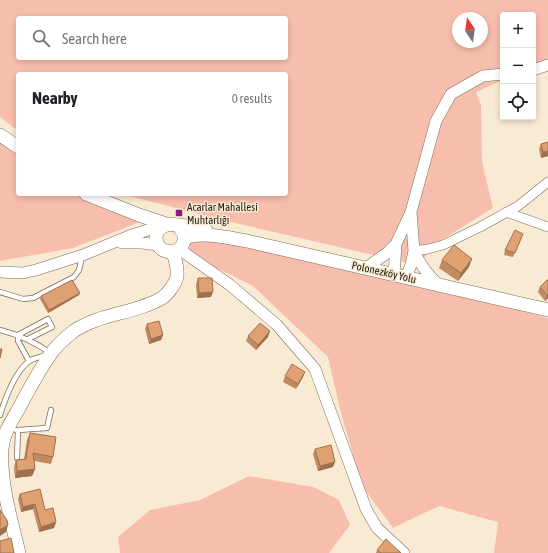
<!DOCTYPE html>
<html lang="en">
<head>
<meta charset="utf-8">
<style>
  body { margin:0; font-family:"Asap Condensed",sans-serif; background:#f2f2f2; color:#202124 }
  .controls { position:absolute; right:12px; top:12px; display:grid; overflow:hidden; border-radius:4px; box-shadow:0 2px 6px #0003 }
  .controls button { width:36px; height:36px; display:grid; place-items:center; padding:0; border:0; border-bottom:1px solid #e0e0e0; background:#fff; color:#202124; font:20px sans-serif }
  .compass { position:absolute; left:452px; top:12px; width:36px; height:36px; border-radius:50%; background:#fff; box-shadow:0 2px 6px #0003; rotate:347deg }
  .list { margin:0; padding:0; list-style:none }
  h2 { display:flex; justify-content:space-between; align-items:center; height:52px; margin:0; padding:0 16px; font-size:17px }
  h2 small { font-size:13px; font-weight:400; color:#757577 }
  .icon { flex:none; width:22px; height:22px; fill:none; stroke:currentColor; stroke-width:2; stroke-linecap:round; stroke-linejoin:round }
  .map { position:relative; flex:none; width:548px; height:553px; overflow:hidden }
  .search { position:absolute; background:#fff; box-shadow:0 2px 6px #0003; left:16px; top:16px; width:272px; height:44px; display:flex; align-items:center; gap:10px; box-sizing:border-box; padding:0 14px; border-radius:4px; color:#757577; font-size:15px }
  .panel { position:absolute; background:#fff; box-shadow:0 2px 6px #0003; left:16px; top:72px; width:272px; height:124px; border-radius:4px }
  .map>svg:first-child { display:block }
  .green { fill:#f8bead; fill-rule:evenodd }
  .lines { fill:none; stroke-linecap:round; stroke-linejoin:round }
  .service-casing { stroke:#796c58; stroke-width:6 }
  .minor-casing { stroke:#796c58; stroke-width:10 }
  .tertiary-casing { stroke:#796c58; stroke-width:12 }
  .secondary-casing { stroke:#796c58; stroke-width:14 }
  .service { stroke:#fff; stroke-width:4.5 }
  .minor { stroke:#fff; stroke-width:9 }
  .tertiary { stroke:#fff; stroke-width:11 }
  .secondary { stroke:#fff; stroke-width:13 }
  .wall { fill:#c18a62 }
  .shaded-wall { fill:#9d7150 }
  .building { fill:#e0a172; stroke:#9d7150 }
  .poi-dot { fill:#8c1c7e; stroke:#f9ead3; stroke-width:1.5 }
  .labels { text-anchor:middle; stroke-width:3; stroke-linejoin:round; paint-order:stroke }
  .poi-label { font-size:11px; fill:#231e16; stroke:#f9ead3; text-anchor:start }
  .street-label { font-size:11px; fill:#231e16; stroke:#f9ead3 }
</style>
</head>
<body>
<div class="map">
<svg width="548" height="553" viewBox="0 0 548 553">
  <rect width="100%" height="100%" fill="#f9ead3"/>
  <path class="green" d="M0,0h548v71l-15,3v-59h-30v65l-27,12 5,13 1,57 11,46 -55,34 -21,23 -195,-45 -100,-26h164v-120h-268v57l-18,-14zM18,18h268v40h-268zM458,18h24v24h-24z
    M0,131l18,14v49h66l64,25 -75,29 -73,13z
    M189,236l173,33 186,49v235h-54l4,-31 -59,-16 -46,22 -31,-42 -21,-73 -13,-56 -75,-71 -63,-31z
    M249,476l64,11 26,13 11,25 -21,28h-209l-2,-16 32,-27 50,-10z"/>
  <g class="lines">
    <g class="service-casing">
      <path id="service" d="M0,292l23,7 10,-1 41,-21 5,-7 3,-13
        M0,330c20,5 34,12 51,23
        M28,339l24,-12 -4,-8 -30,16v6l11,20
        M0,415c5,-16 15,-45 31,-55 4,-2 9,-3 15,-5
        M16,430h2l-1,28
        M18,430l29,-2 4,-18"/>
    </g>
    <g class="minor-casing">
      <path id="minor" d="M506,212l42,15
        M414,251l14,-2 15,-4 37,-18 38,-21 30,-24"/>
    </g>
    <g class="tertiary-casing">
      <path id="tertiary" d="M533,70l15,-5
        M122,243h20l16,2
        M179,249l51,36 47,40 38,44 51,140 11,19 27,25
        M414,251c6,14 13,23 24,33
        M366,268l21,-15 9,-9 15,-32 25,-91 15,-27 32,-18 20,-2
        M0,272l23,1 13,-3 47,-15 46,-19 37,-12
        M394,275l2,-31
        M406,277l5,-12 3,-14 -3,-39"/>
    </g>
    <g class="secondary-casing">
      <path id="secondary" d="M0,135l18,12
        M86,194l53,21 27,9
        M176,225c17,11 5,33 -13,25 -5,-3 -7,-8 -7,-13 2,-22 37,-9 50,-7
        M184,238c18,-7 45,0 63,3l301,69
        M19,553c-8,-34 -19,-69 -17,-104 1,-15 9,-27 16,-39 10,-19 20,-38 32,-55 6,-9 16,-18 24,-24 26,-18 61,-17 88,-33 6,-4 14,-15 15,-22 1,-8 -2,-17 -4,-24"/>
    </g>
    <use href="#service" class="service"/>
    <use href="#minor" class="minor"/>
    <use href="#tertiary" class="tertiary"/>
    <use href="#secondary" class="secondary"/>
  </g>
  <path class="wall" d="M548,142v14l-7,2 -2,-9 2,-5z
    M523,234l-10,23 -9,-2 1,-5z
    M442,260l27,7 -11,14 -19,-13z
    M198,278l13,19 -14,1 -1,-14z
    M548,280v18l-3,3 -7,-9 2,-5z
    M79,295l-31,18 -8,-14 1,-3z
    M147,324l16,11 -2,5 -12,4 -4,-15z
    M248,336l20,1 -12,13 -10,-9z
    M285,376l18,1 -7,12 -13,-7z
    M30,433l23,24 -2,7 -17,-3 1,8 -3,7 -17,2 -1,-11 2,-7 8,-1 3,-19z
    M315,449l18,18 -15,4 -5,-17z
    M20,494l25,16 11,12 -2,6 -15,4 -6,-23 -12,3 -3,-13z
    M377,550l24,3h-25z"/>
  <path class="shaded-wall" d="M548,151v5l-7,2 2,-6z
    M472,259l-3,8 -11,14 3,-8z
    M213,292l-2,5 -14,1 2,-5z
    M80,293l-1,2 -31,18 1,-3z
    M547,295h1v3l-3,3z
    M270,331l-2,6 -12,13 2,-5z
    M163,335l-2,5 -12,4 2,-5z
    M305,372l-2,5 -7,12 2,-5z
    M335,462l-2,5 -15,4 2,-5z
    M35,469l-3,7 -17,2 2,-7z
    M35,504l-2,5 -12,3 2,-5z
    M56,522l-2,6 -15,4 2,-5z
    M8,525l-2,7 -6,4v-6z"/>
  <path class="building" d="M548,142v9l-5,1 -2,-8z
    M515,230l8,4 -8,19 -10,-3z
    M454,245l18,14 -11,14 -19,-13z
    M198,278h14l1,14 -14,1z
    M72,280l8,13 -31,17 -8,-14z
    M547,280h1v15h-1l-7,-8z
    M159,321l4,14 -12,4 -4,-15z
    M260,323l10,8 -12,14 -10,-9z
    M0,349h2l-2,9z
    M292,364l13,8 -7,12 -13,-8z
    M30,433l26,4 -3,20 -20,-4 2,16 -18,2 -1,-11 10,-1z
    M331,445l4,17 -15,4 -5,-17z
    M40,489l5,21 8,-2 3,14 -15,5 -6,-23 -12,3 -3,-13z
    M0,510l7,10 1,5 -8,5z
    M11,538l3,15h-14v-12z
    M386,539l15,14h-20l-4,-3z"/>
  <rect class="poi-dot" x="175" y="209" width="8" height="8" rx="2"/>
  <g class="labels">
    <g class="poi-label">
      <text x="187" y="211">Acarlar Mahallesi<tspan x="187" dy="13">Muhtarlığı</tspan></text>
    </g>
    <g class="street-label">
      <text transform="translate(384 272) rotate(13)" y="4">Polonezköy Yolu</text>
    </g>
  </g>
</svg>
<div class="controls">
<button>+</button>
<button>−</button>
<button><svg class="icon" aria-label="locate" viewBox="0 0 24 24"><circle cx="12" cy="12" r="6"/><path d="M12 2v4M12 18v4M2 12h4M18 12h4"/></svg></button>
</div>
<svg class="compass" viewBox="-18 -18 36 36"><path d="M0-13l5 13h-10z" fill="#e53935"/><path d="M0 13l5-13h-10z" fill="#757577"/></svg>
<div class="search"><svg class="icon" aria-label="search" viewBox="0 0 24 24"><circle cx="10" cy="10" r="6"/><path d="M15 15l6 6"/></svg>Search here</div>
<section class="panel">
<h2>Nearby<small>0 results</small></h2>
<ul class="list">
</ul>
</section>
</div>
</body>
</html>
